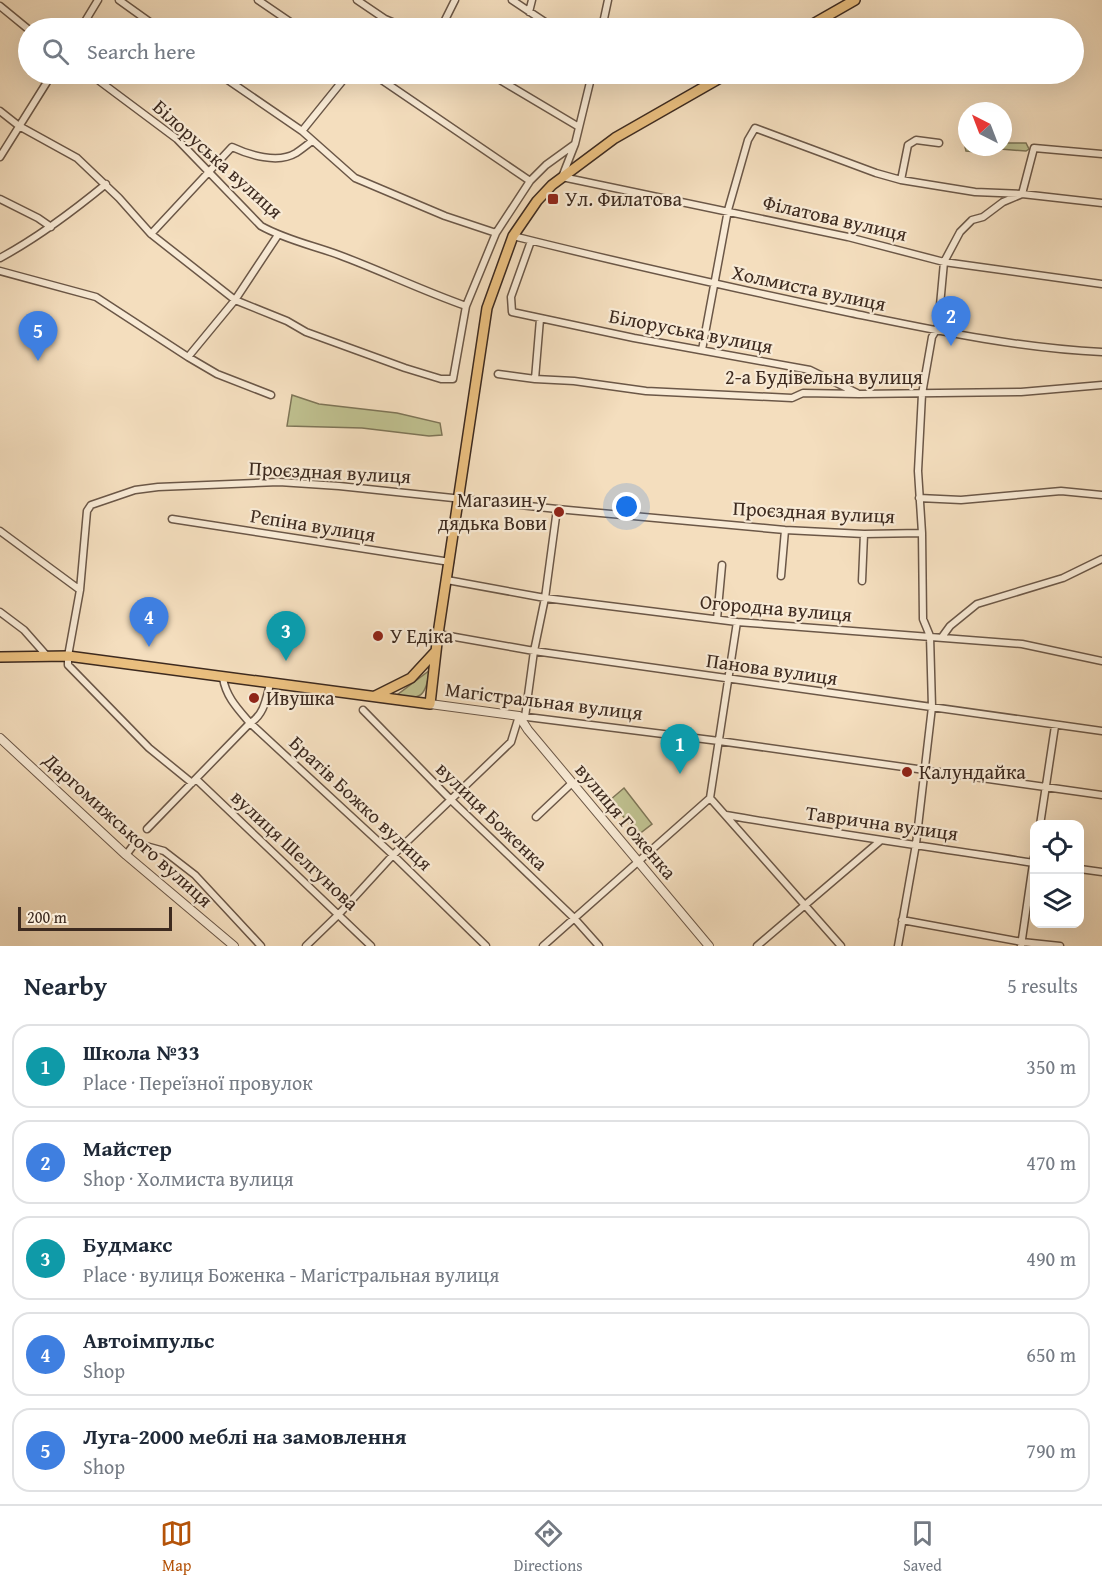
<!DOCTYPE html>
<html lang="en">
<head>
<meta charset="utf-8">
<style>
  body { margin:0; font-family:"Gentium Book Plus",serif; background:#f2f2f3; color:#1f2937 }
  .controls { position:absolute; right:18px; bottom:18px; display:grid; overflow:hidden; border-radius:12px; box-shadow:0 6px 24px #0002 }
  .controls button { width:54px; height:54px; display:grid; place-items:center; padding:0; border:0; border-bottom:2px solid #e0e1e3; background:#fff; color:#1f2937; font:30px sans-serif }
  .compass { position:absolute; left:958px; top:102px; width:54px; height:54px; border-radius:50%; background:#fff; box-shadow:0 6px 24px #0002; rotate:318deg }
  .scale { position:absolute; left:18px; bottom:15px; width:154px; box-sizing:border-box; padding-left:6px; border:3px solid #3d2a1f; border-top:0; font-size:16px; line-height:21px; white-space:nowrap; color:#3d2a1f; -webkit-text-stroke:4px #f8ead5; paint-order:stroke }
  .you { position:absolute; left:627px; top:507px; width:21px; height:21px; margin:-15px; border:4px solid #fff; border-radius:50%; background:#1a73e8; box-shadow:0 0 0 9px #1a73e833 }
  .badge { display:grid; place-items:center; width:39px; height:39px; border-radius:50%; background:#b45309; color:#fff; font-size:20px; font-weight:700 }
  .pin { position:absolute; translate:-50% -50px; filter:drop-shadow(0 2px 3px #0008) }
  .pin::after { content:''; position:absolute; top:32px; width:21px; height:18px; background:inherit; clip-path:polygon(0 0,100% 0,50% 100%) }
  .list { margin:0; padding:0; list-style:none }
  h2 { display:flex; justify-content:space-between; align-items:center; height:78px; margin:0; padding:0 24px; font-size:26px }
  h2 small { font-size:20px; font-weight:400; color:#747a83 }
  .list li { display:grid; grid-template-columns:39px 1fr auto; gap:18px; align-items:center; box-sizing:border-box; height:84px; margin:0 12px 12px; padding:0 12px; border:2px solid #e0e1e3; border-radius:18px }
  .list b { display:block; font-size:22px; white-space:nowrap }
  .list p { margin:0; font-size:20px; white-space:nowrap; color:#747a83 }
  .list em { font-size:20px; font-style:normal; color:#747a83 }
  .icon { flex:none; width:33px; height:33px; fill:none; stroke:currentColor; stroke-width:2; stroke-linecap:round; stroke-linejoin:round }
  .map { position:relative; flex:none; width:1102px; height:946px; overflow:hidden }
  .search { position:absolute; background:#fff; box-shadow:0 6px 24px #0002; left:18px; right:18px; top:18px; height:66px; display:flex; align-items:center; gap:15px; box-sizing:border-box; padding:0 21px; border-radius:33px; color:#747a83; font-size:22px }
  .sheet { height:558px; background:#fff }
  nav { display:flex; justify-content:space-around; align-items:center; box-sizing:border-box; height:84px; border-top:2px solid #e0e1e3; background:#fff; font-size:16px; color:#747a83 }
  nav a { display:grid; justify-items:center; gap:3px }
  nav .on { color:#b45309 }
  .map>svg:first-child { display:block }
  .green { fill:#bfc08f; stroke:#7e7557; stroke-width:1.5 }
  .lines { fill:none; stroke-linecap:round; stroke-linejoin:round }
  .minor-casing { stroke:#6b5747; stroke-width:9 }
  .tertiary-casing { stroke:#6b5747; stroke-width:10 }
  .primary-casing { stroke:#3d2a1f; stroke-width:12 }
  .minor { stroke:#f8ead5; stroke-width:6 }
  .tertiary { stroke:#f8ead5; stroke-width:8 }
  .primary { stroke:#eabf7f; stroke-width:9 }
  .poi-dot { fill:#8f2418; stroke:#f8ead5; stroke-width:2 }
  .labels { text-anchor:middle; stroke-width:4.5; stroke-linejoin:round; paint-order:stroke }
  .street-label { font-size:20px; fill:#3d2a1f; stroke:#f8ead5 }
  .poi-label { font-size:20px; fill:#3d2a1f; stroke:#f8ead5; text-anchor:start }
</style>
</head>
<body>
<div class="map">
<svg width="1102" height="946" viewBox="0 0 1102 946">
  <rect width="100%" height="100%" fill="#f4debe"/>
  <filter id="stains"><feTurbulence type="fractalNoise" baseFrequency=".00333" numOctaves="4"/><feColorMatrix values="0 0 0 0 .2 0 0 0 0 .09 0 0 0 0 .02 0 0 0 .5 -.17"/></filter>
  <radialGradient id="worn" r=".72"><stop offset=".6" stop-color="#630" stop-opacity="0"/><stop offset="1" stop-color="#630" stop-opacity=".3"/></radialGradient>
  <path class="green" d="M1003,143h23l3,6 -3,2 -26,-2 -12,4 -22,-2 -1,-4h38z
    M292,395l27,9 78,9 43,10 2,12 -13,1 -67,-8 -75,-2z
    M430,670c-5,24 -7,32 -33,25z
    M624,788l28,36 -14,11 -28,-35z"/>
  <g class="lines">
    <g class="minor-casing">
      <path id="minor" d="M119,0l39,28
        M258,0l41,28
        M357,0l28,19 21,9
        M512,0l42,28
        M0,6l28,23
        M529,12l3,-12
        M81,28l17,-28
        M379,28l6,-9
        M441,28l14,-28
        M602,28l6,-28
        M90,74l87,65 84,87c25,14 51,19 78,29 43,16 84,36 127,51
        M219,74l83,57 53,47 90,38 51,17
        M373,74l157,107
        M490,74l89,53
        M0,111l19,15 58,32 42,40 32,36 84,66 52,21 19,11 99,36 36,11h12l13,-73 30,-73 34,-52 16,-16 29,-21 17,-70
        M302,131l46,-57
        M575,144l-13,33 286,60 96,25 158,22
        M0,157l52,-83
        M901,180l7,-35 8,-5 23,3
        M0,199l38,19 13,9
        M151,234l81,-87c17,8 46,17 64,6 6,-4 11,-8 16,-12
        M513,236c112,28 225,53 338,77 83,17 166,35 251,39
        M531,241l-20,56 1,15 122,26 176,32 47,23
        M0,258c39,-21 72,-46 106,-74
        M0,271l96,26 92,60 29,17 54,21
        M540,319l-5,60 39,2 72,10 146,7 11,-5 56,1 162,-2 81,-7
        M702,350l26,-140 20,-70 7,-12 121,45 25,7 74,12 47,2 80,9
        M188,357l47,-57 43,-65
        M498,374l37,5
        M919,498l42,2 100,-9 41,4
        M172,519l278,43
        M0,531l80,59
        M781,576l4,-46
        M447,580l98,18 192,24 285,22 80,17
        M862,581l2,-47
        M0,612l24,18 23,26
        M717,619l5,-54
        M438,634l96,17 568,80
        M942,637l8,-11 27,-22 86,-26 39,-19
        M223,678c3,19 15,31 27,45l143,132 93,91
        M363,710l88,90 123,118 25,28
        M525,717l9,-66 11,-53 12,-89
        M196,779l175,167
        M192,783l-43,-35 -81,-83v-9l12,-66 7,-79 4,-6 44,-15 23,-3 121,-5 60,4 218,23 228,21 79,4 58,-1
        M710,798l131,148
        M710,798l27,-176
        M726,815c102,18 205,32 308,48
        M536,817l36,-34
        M1040,825l15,-99
        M147,829l103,-106c14,-8 16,-24 20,-39
        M126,855l9,-12 29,8 31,24 66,71
        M1080,869l22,3
        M902,920l120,22 38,4
        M306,946l33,-32 54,-59 118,-113 8,-26 200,25 383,54
        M543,946l167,-148
        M757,946l123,-105
        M898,946l18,-102 16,-137 -2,-71 -7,-17 -1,-86 -4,-62 4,-77 10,-57 6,-10 6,-65 16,-30 12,-12 11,-3 20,-15 19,-8 12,-46 68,6
        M1021,946l13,-89"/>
    </g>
    <g class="tertiary-casing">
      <path id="tertiary" d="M430,704l89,12 9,14 181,216
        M0,738l126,117 108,91"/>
    </g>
    <g class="primary-casing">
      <path id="primary" d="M806,28l49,-28
        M0,657l68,-1 362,48 8,-70 49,-326 26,-72 24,-35 15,-16 63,-47 112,-64
        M375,696l36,-18 24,-26"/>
    </g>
    <use href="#minor" class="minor"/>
    <use href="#tertiary" class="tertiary"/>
    <use href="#primary" class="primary"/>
  </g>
  <g class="poi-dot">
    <rect x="547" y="193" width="12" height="12" rx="3"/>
    <circle cx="559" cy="512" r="6"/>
    <circle cx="378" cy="636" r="6"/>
    <circle cx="254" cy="698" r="6"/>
    <circle cx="907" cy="772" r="6"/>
  </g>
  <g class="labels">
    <g class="street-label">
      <text transform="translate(218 159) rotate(42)" y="7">Білоруська вулиця</text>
      <text transform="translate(835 218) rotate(13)" y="7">Філатова вулиця</text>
      <text transform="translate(809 288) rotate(12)" y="7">Холмиста вулиця</text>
      <text transform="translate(691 331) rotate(11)" y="7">Білоруська вулиця</text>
      <text x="824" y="384">2-а Будівельна вулиця</text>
      <text transform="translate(330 472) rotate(3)" y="7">Проєздная вулиця</text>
      <text transform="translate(814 512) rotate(3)" y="7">Проєздная вулиця</text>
      <text transform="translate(313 525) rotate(9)" y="7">Рєпіна вулиця</text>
      <text transform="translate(776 608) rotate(5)" y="7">Огородна вулиця</text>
      <text transform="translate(772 669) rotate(8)" y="7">Панова вулиця</text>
      <text transform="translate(544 701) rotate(7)" y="7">Магістральная вулиця</text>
      <text transform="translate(361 803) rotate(43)" y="7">Братів Божко вулиця</text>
      <text transform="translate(492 816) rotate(44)" y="7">вулиця Боженка</text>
      <text transform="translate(626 821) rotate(50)" y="7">вулиця Гоженка</text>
      <text transform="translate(882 823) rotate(8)" y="7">Таврична вулиця</text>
      <text transform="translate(128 830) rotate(42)" y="7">Даргомижського вулиця</text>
      <text transform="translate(295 850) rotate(43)" y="7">вулиця Шелгунова</text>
    </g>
    <g class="poi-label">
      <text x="565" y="206">Ул. Филатова</text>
      <text x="547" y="507" text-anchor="end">Магазин у<tspan x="547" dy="23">дядька Вови</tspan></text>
      <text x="390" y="643">У Едіка</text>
      <text x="266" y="705">Ивушка</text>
      <text x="919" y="779">Калундайка</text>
    </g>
  </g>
  <rect width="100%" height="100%" filter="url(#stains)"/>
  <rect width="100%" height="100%" fill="url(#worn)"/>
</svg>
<div class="controls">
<button><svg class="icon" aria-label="locate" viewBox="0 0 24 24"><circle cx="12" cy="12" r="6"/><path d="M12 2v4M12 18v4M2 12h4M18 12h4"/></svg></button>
<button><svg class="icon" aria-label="layers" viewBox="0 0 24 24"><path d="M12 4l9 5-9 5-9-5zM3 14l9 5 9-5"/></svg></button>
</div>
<svg class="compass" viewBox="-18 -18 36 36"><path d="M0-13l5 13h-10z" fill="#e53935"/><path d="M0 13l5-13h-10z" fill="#747a83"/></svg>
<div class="scale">200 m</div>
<div class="you"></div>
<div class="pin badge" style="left:680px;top:774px;background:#0f9aa8">1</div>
<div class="pin badge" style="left:951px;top:346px;background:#3f7fe0">2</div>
<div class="pin badge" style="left:286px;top:661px;background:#0f9aa8">3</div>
<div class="pin badge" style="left:149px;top:647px;background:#3f7fe0">4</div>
<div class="pin badge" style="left:38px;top:361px;background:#3f7fe0">5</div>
<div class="search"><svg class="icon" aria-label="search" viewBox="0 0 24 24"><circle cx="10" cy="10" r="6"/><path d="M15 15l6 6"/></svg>Search here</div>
</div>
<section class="sheet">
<h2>Nearby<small>5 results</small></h2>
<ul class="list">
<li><span class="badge" style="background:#0f9aa8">1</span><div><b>Школа №33</b><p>Place · Переїзної провулок</p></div><em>350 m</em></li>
<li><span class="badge" style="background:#3f7fe0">2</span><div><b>Майстер</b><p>Shop · Холмиста вулиця</p></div><em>470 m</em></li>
<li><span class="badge" style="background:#0f9aa8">3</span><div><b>Будмакс</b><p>Place · вулиця Боженка - Магістральная вулиця</p></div><em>490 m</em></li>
<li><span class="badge" style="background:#3f7fe0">4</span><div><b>Автоімпульс</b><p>Shop</p></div><em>650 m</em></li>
<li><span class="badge" style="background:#3f7fe0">5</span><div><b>Луга-2000 меблі на замовлення</b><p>Shop</p></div><em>790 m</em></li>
</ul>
</section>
<nav>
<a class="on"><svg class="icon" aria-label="map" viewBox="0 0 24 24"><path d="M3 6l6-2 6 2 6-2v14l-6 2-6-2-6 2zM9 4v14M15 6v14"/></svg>Map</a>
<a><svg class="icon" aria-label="directions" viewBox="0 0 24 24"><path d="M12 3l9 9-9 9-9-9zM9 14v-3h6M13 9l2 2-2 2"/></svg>Directions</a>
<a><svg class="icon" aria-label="saved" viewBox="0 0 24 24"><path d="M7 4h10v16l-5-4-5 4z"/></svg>Saved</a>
</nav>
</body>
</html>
